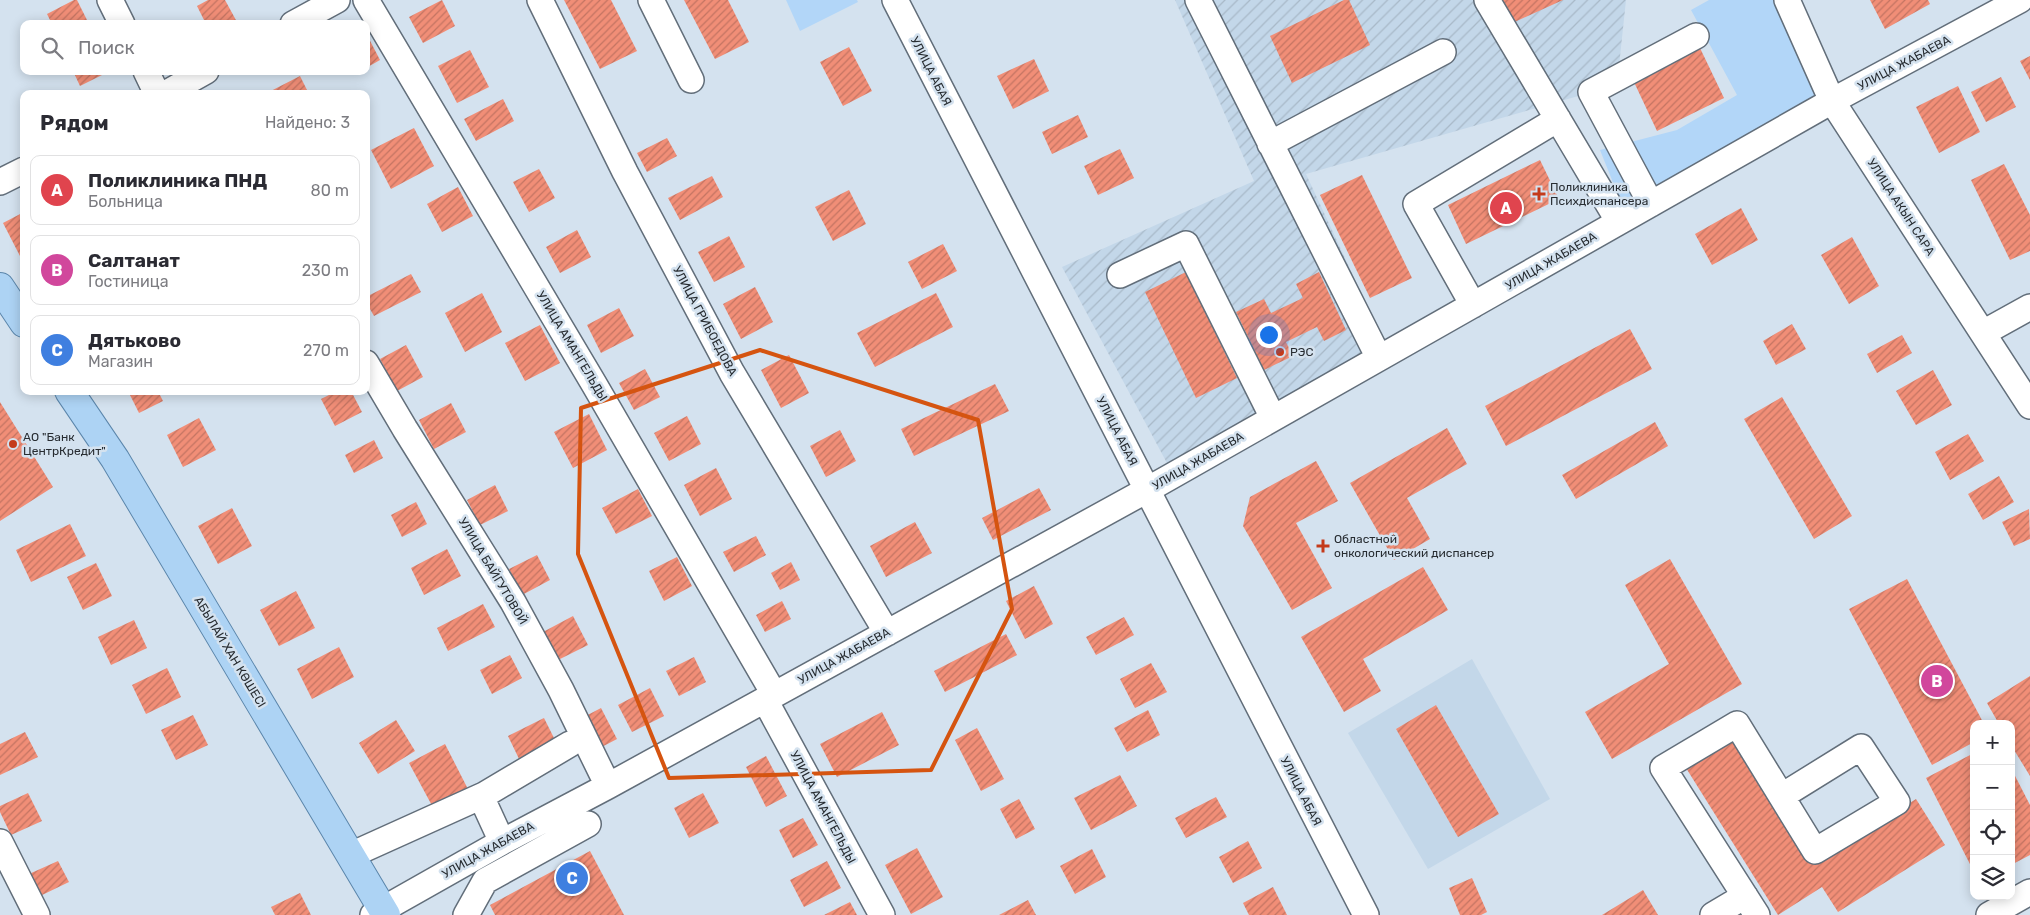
<!DOCTYPE html>
<html lang="ru">
<head>
<meta charset="utf-8">
<style>
  body { margin:0; font-family:Rubik,sans-serif; background:#f7f7f7; color:#2b2b33 }
  .controls { position:absolute; right:15px; bottom:15px; display:grid; overflow:hidden; border-radius:10px; box-shadow:0 2px 12px #0003 }
  .controls button { width:45px; height:45px; display:grid; place-items:center; padding:0; border:0; border-bottom:1px solid #e1e1e2; background:#fff; color:#2b2b33; font:25px sans-serif }
  .you { position:absolute; left:1268px; top:334px; width:18px; height:18px; margin:-12px; border:4px solid #fff; border-radius:50%; background:#1a73e8; box-shadow:0 0 0 8px #1a73e833 }
  .badge { display:grid; place-items:center; width:32px; height:32px; border-radius:50%; background:#111827; color:#fff; font-size:16px; font-weight:700 }
  .pin { position:absolute; translate:-50% -50%; border:2px solid #fff; box-shadow:0 1px 5px #0006 }
  .list { margin:0; padding:0; list-style:none }
  h2 { display:flex; justify-content:space-between; align-items:center; height:65px; margin:0; padding:0 20px; font-size:21px }
  h2 small { font-size:16px; font-weight:400; color:#7c7c81 }
  .list li { display:grid; grid-template-columns:32px 1fr auto; gap:15px; align-items:center; box-sizing:border-box; height:70px; margin:0 10px 10px; padding:0 10px; border:1px solid #e1e1e2; border-radius:10px }
  .list b { display:block; font-size:19px; white-space:nowrap }
  .list p { margin:0; font-size:16px; white-space:nowrap; color:#7c7c81 }
  .list em { font-size:16px; font-style:normal; color:#7c7c81 }
  .icon { flex:none; width:28px; height:28px; fill:none; stroke:currentColor; stroke-width:2; stroke-linecap:round; stroke-linejoin:round }
  .map { position:relative; flex:none; width:2030px; height:915px; overflow:hidden }
  .search { position:absolute; background:#fff; box-shadow:0 2px 12px #0003; left:20px; top:20px; width:350px; height:55px; display:flex; align-items:center; gap:12px; box-sizing:border-box; padding:0 18px; border-radius:10px; color:#7c7c81; font-size:19px }
  .panel { position:absolute; background:#fff; box-shadow:0 2px 12px #0003; left:20px; top:90px; width:350px; height:305px; border-radius:10px }
  .map>svg:first-child { display:block }
  .built { fill:#c3d7e9 }
  .industrial { fill:url(#industrial-furrows) }
  .grass { fill:#b2d6f8 }
  .building { fill:url(#building-hatch) }
  .lines { fill:none; stroke-linecap:round; stroke-linejoin:round }
  .minor-casing { stroke:#626e7a; stroke-width:28 }
  .major-casing { stroke:#5b86ab; stroke-width:30 }
  .minor { stroke:#fff; stroke-width:25 }
  .major { stroke:#add3f4; stroke-width:28 }
  .marked { fill:none; stroke:#d55410; stroke-width:4; stroke-linejoin:round }
  .poi-dot { fill:#c43a1a; stroke:#d4e2ef; stroke-width:2 }
  .labels { text-anchor:middle; stroke-width:5; stroke-linejoin:round; paint-order:stroke }
  .street-label { font-size:12px; fill:#272c31; stroke:#d4e2ef }
  .poi-label { font-size:12px; fill:#272c31; stroke:#d4e2ef; text-anchor:start }
</style>
</head>
<body>
<div class="map">
<svg width="2030" height="915" viewBox="0 0 2030 915">
  <defs>
    <pattern id="industrial-furrows" width="10" height="10" patternUnits="userSpaceOnUse" patternTransform="scale(1.25)"><rect width="10" height="10" fill="#c3d7e9"/><path d="M-1 1l2-2M0 10L10 0M9 11l2-2" fill="none" stroke="#a8b9c8"/></pattern>
    <pattern id="building-hatch" width="6" height="6" patternUnits="userSpaceOnUse" patternTransform="scale(1.25)"><rect width="6" height="6" fill="#f18e77"/><path d="M-1 1l2-2M0 6l6-6M5 7l2-2" fill="none" stroke="#c37462"/></pattern>
  </defs>
  <rect width="100%" height="100%" fill="#d4e2ef"/>
  <path class="built" d="M1472,659l78,140 -122,70 -80,-136z"/>
  <path class="industrial" d="M1175,0h451l-9,85 -311,89 78,168 -216,123 -106,-198 192,-86z"/>
  <path class="grass" d="M786,0h71l1,2 -58,29z
    M1709,0h66l44,97 -197,108 -22,-55 77,-20 60,-35 -46,-85z"/>
  <path class="building" d="M74,0h3l12,24h-37l-5,-10z
    M208,0h17l12,22 -31,2 -9,-18z
    M442,0l13,26 -32,17 -14,-26z
    M564,0h47l26,51 -37,18z
    M684,0h44l21,42 -34,17z
    M1344,0h5l21,45 -78,38 -22,-47z
    M1499,0h64l-53,24z
    M1870,0h58l2,4 -45,25z
    M366,33l14,27 -14,8z
    M849,47l23,44 -29,15 -23,-44z
    M1700,48l24,50 -67,33 -24,-51z
    M470,50l19,37 -32,16 -19,-37z
    M2030,56v24l-10,-19z
    M1034,59l15,32 -36,18 -16,-33z
    M73,71h37l-30,15z
    M300,76l9,18h-44z
    M2001,77l15,30 -30,15 -15,-30z
    M1958,86l22,46 -41,21 -23,-46z
    M503,99l11,22 -38,20 -12,-22z
    M1078,115l10,22 -36,17 -10,-22z
    M414,128l20,38 -43,23 -20,-39z
    M667,138l10,18 -30,16 -10,-19z
    M1120,149l14,29 -36,17 -14,-29z
    M1540,160l19,39 -93,45 -18,-39z
    M2004,164l26,51v36l-20,9 -39,-80z
    M539,169l16,29 -26,14 -16,-30z
    M1362,175l50,103 -42,20 -50,-103z
    M712,176l11,21 -43,23 -12,-22z
    M458,187l15,29 -31,16 -15,-28z
    M849,190l17,34 -33,17 -18,-34z
    M1741,208l17,32 -46,25 -17,-31z
    M24,212v45l-3,1 -18,-35z
    M577,230l14,27 -31,16 -14,-26z
    M729,236l16,31 -31,15 -16,-30z
    M1852,237l27,49 -30,18 -28,-49z
    M943,244l14,27 -35,18 -14,-27z
    M1186,272l51,106 -41,20 -51,-106z
    M1319,272l27,58 -22,11 -7,-14 -31,15 7,14 -29,14 -28,-58 28,-13 7,14 32,-15 -7,-14z
    M411,274l10,18 -47,24 -8,-14v-5z
    M755,287l18,35 -32,17 -18,-35z
    M482,293l20,39 -37,20 -20,-39z
    M936,293l17,34 -78,40 -18,-34z
    M619,308l15,28 -33,17 -14,-28z
    M1792,324l14,25 -30,16 -13,-24z
    M540,325l20,38 -35,18 -20,-38z
    M1630,329l22,40 -146,77 -21,-40z
    M1902,335l10,18 -35,20 -10,-19z
    M406,345l17,32 -26,14 -17,-32z
    M789,355l20,38 -28,15 -20,-38z
    M645,369l15,28 -26,13 -15,-27z
    M1933,370l19,35 -36,20 -20,-34z
    M995,384l14,27 -95,45 -13,-27z
    M128,391h30l5,10 -24,12z
    M337,391h14l11,21 -27,14 -14,-27z
    M1782,397l70,119 -38,23 -70,-120z
    M0,402l53,85 -53,34z
    M451,403l15,29 -32,17 -15,-29z
    M589,414l18,36 -34,18 -19,-36z
    M687,416l14,28 -32,17 -15,-28z
    M199,418l17,32 -33,17 -16,-32z
    M1655,422l13,24 -92,53 -14,-24z
    M1447,428l20,36 -60,34 23,41 -36,21 -44,-77z
    M840,430l16,31 -30,16 -16,-31z
    M1968,434l16,27 -34,19 -15,-28z
    M374,440l9,18 -29,15 -9,-18z
    M1316,461l22,40 -42,22 36,65 -40,22 -49,-84 7,-29z
    M716,468l16,31 -32,17 -16,-31z
    M1999,476l15,26 -31,18 -15,-26z
    M495,485l13,26 -28,14 -13,-25z
    M1039,488l12,22 -58,30 -11,-22z
    M638,489l14,27 -36,18 -14,-26z
    M416,502l11,22 -25,13 -11,-22z
    M232,508l20,38 -34,18 -20,-38z
    M2029,509l1,30 -16,7 -12,-24z
    M915,522l17,31 -46,24 -16,-31z
    M70,524l16,32 -55,26 -15,-32z
    M756,536l10,19 -32,17 -11,-20z
    M447,549l14,27 -37,19 -13,-27z
    M537,555l13,25 -28,15 -13,-26z
    M677,557l15,29 -28,15 -15,-30z
    M1670,559l72,125 -130,75 -27,-47 84,-48 -44,-79z
    M791,562l9,18 -20,10 -9,-17z
    M96,563l16,33 -29,14 -16,-33z
    M1423,567l25,43 -85,49 18,32 -37,21 -43,-75z
    M1907,579l77,145h-10v18l-42,23 -83,-156z
    M1034,586l19,38 -28,15 -19,-38z
    M296,591l19,37 -36,18 -19,-36z
    M782,601l9,18 -26,13 -9,-17z
    M483,604l12,23 -47,24 -11,-23z
    M573,616l15,29 -30,15 -15,-28z
    M1124,617l10,18 -38,20 -10,-18z
    M134,620l13,28 -36,17 -13,-28z
    M1006,634l11,21 -72,37 -11,-21z
    M339,647l15,30 -42,22 -15,-30z
    M510,655l12,23 -30,16 -12,-24z
    M694,657l12,25 -27,14 -13,-25z
    M1151,663l16,29 -32,16 -15,-29z
    M167,668l14,29 -35,17 -14,-29z
    M2030,676v100l-19,-31v-21h-12l-12,-21z
    M650,688l14,28 -32,16 -14,-27z
    M1436,705l63,109 -41,23 -62,-108z
    M601,708l16,31 -21,11 -16,-31z
    M1148,710l12,25 -33,17 -13,-24z
    M882,712l17,33 -62,32 -17,-33z
    M193,715l15,30 -32,15 -15,-30z
    M544,718l12,24 -36,19 -12,-25z
    M396,720l19,31 -37,23 -19,-31z
    M977,728l27,51 -23,12 -26,-51z
    M25,732l13,25 -38,18v-31z
    M1736,736l80,126 100,-63 29,46 -107,67 -16,-25 -44,28 -92,-147z
    M445,744l26,51 -35,18 -27,-50z
    M1974,753v119l-48,-94z
    M766,756l21,40 -21,11 -20,-40z
    M2011,768l19,37v50l-19,10z
    M1120,775l17,31 -46,24 -17,-32z
    M28,793l14,28 -31,14 -11,-23v-6z
    M703,793l16,30 -30,15 -15,-30z
    M1216,797l11,20 -41,21 -11,-20z
    M1019,799l16,30 -19,10 -16,-30z
    M803,818l15,27 -25,13 -14,-28z
    M1248,841l14,27 -29,15 -14,-26z
    M917,848l26,49 -32,17 -26,-49z
    M1092,849l14,28 -31,17 -15,-28z
    M590,851l34,64h-129l-5,-10z
    M58,861l11,21 -29,14 -11,-22z
    M827,861l14,27 -37,19 -14,-27z
    M1472,878l15,34 -6,3h-21l-11,-27z
    M1273,887l14,28h-38l-6,-12z
    M1643,890l15,25h-56z
    M300,893l11,22h-36l-4,-8z
    M1028,900l8,15h-37z
    M850,902l7,13h-33z"/>
  <g class="lines">
    <g class="minor-casing">
      <path id="minor" d="M110,0l12,24
        M366,0l228,384 180,310
        M540,0l85,172 107,201 155,260
        M651,0l40,80
        M895,0l471,915
        M1198,0l181,358
        M1487,0l132,222
        M1787,0l45,101 198,305
        M293,24l44,-24
        M146,71l11,23
        M165,94l41,-23
        M1270,144l173,-92
        M0,182l24,-12
        M1651,204l-60,-112 105,-56
        M1120,275l66,-31 87,174
        M1473,305l-57,-101 142,-85
        M1983,333l47,-26
        M366,363l39,66 108,173 48,88 47,96
        M765,700l117,215
        M0,842l37,73
        M502,842l-17,-37 -1,-10 86,-51
        M351,855l133,-60
        M373,915l129,-73 106,-56 539,-296 685,-389 188,-101
        M466,915l19,-34 103,-57
        M1713,915l32,-19
        M1757,915l-94,-147 74,-44 78,127 82,-49 -36,-55 -79,49
        M1989,915l41,-23"/>
    </g>
    <g class="major-casing">
      <path id="major" d="M0,287l24,36
        M69,391l46,68 271,456"/>
    </g>
    <use href="#minor" class="minor"/>
    <use href="#major" class="major"/>
  </g>
  <path class="marked" d="M760,350l218,70 34,189 -81,161 -262,8 -91,-224 3,-146z"/>
  <g class="poi-dot">
    <path d="M1536.5 186.5h5v5h5v5h-5v5h-5v-5h-5v-5h5z"/>
    <circle cx="1280" cy="352" r="5"/>
    <circle cx="13" cy="444" r="5"/>
    <path d="M1320.5 538.5h5v5h5v5h-5v5h-5v-5h-5v-5h5z"/>
  </g>
  <g class="labels">
    <g class="street-label">
      <text transform="translate(1904 63) rotate(-28)" y="4">УЛИЦА ЖАБАЕВА</text>
      <text transform="translate(931 71) rotate(63)" y="4">УЛИЦА АБАЯ</text>
      <text transform="translate(1901 207) rotate(57)" y="4">УЛИЦА АКЫН САРА</text>
      <text transform="translate(1551 261) rotate(-30)" y="4">УЛИЦА ЖАБАЕВА</text>
      <text transform="translate(705 321) rotate(62)" y="4">УЛИЦА ГРИБОЕДОВА</text>
      <text transform="translate(572 346) rotate(59)" y="4">УЛИЦА АМАНГЕЛЬДЫ</text>
      <text transform="translate(1117 431) rotate(63)" y="4">УЛИЦА АБАЯ</text>
      <text transform="translate(1198 461) rotate(-30)" y="4">УЛИЦА ЖАБАЕВА</text>
      <text transform="translate(493 571) rotate(59)" y="4">УЛИЦА БАЙГУТОВОЙ</text>
      <text transform="translate(230 652) rotate(59)" y="4">АБЫЛАЙ ХАН КӨШЕСІ</text>
      <text transform="translate(844 656) rotate(-29)" y="4">УЛИЦА ЖАБАЕВА</text>
      <text transform="translate(1301 791) rotate(63)" y="4">УЛИЦА АБАЯ</text>
      <text transform="translate(823 807) rotate(62)" y="4">УЛИЦА АМАНГЕЛЬДЫ</text>
      <text transform="translate(488 850) rotate(-29)" y="4">УЛИЦА ЖАБАЕВА</text>
    </g>
    <g class="poi-label">
      <text x="1550" y="191">Поликлиника<tspan x="1550" dy="14">Психдиспансера</tspan></text>
      <text x="1290" y="356">РЭС</text>
      <text x="23" y="441">АО "Банк<tspan x="23" dy="14">ЦентрКредит"</tspan></text>
      <text x="1334" y="543">Областной<tspan x="1334" dy="14">онкологический диспансер</tspan></text>
    </g>
  </g>
</svg>
<div class="controls">
<button>+</button>
<button>−</button>
<button><svg class="icon" aria-label="locate" viewBox="0 0 24 24"><circle cx="12" cy="12" r="6"/><path d="M12 2v4M12 18v4M2 12h4M18 12h4"/></svg></button>
<button><svg class="icon" aria-label="layers" viewBox="0 0 24 24"><path d="M12 4l9 5-9 5-9-5zM3 14l9 5 9-5"/></svg></button>
</div>
<div class="you"></div>
<div class="pin badge" style="left:1506px;top:208px;background:#e0444e">A</div>
<div class="pin badge" style="left:1937px;top:681px;background:#d1479c">B</div>
<div class="pin badge" style="left:572px;top:878px;background:#3f7fe0">C</div>
<div class="search"><svg class="icon" aria-label="search" viewBox="0 0 24 24"><circle cx="10" cy="10" r="6"/><path d="M15 15l6 6"/></svg>Поиск</div>
<section class="panel">
<h2>Рядом<small>Найдено: 3</small></h2>
<ul class="list">
<li><span class="badge" style="background:#e0444e">A</span><div><b>Поликлиника ПНД</b><p>Больница</p></div><em>80 m</em></li>
<li><span class="badge" style="background:#d1479c">B</span><div><b>Салтанат</b><p>Гостиница</p></div><em>230 m</em></li>
<li><span class="badge" style="background:#3f7fe0">C</span><div><b>Дятьково</b><p>Магазин</p></div><em>270 m</em></li>
</ul>
</section>
</div>
</body>
</html>
